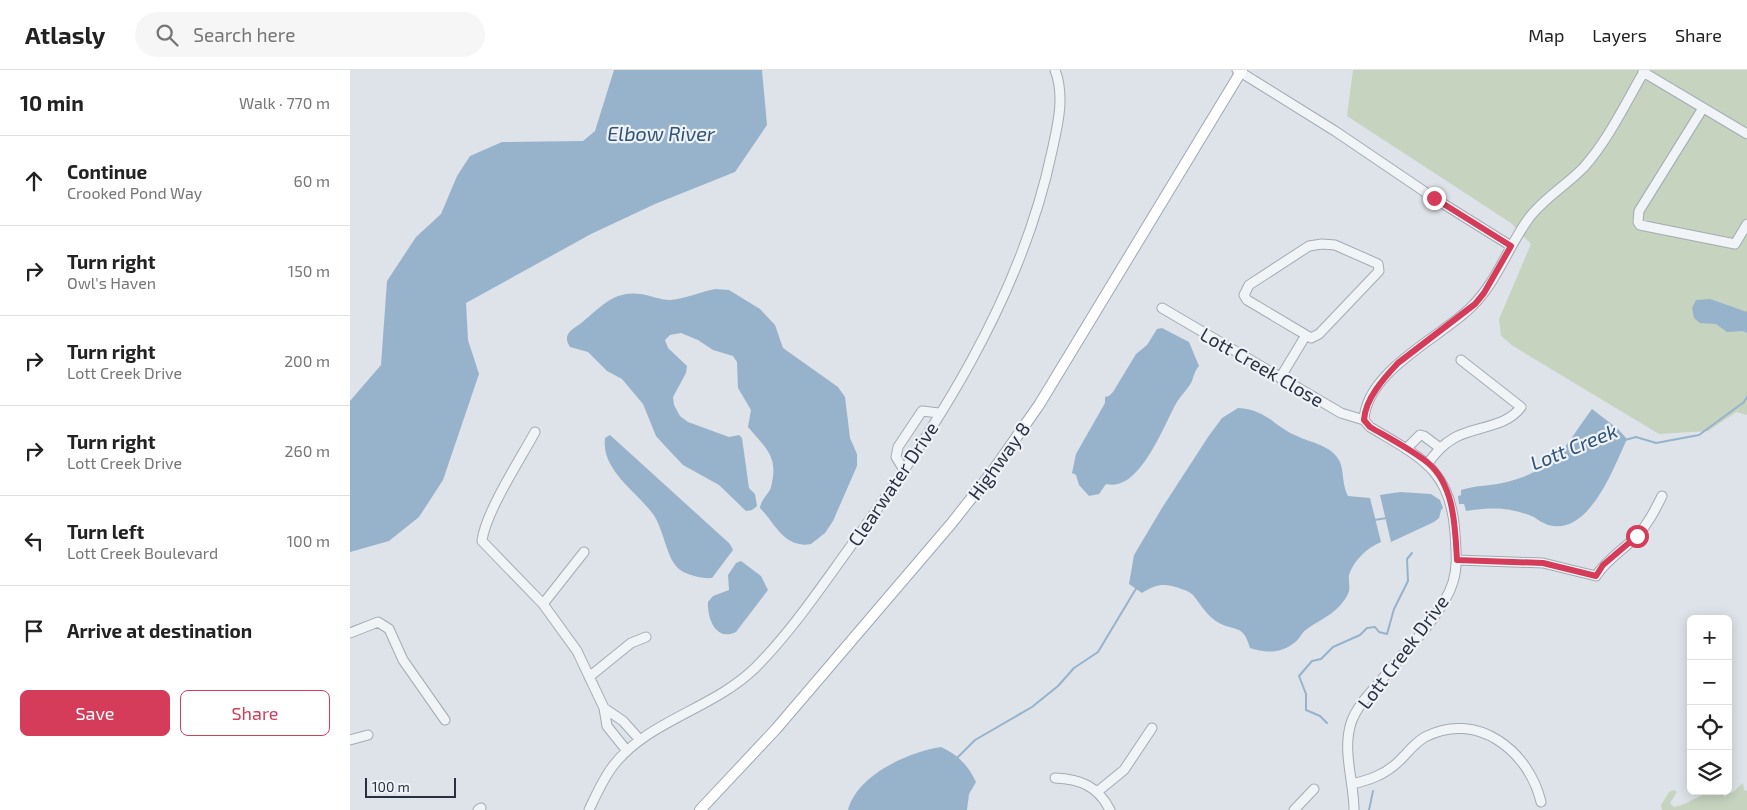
<!DOCTYPE html>
<html lang="en">
<head>
<meta charset="utf-8">
<style>
  body { margin:0; font-family:"Exo 2",sans-serif; background:#f6f6f6; color:#222 }
  .controls { position:absolute; right:15px; bottom:15px; display:grid; overflow:hidden; border-radius:8px; box-shadow:0 2px 12px #0003 }
  .controls button { width:45px; height:45px; display:grid; place-items:center; padding:0; border:0; border-bottom:1px solid #e0e0e0; background:#fff; color:#222; font:25px sans-serif }
  .scale { position:absolute; left:15px; bottom:12px; width:91px; box-sizing:border-box; padding-left:5px; border:2px solid #273141; border-top:0; font-size:14px; line-height:18px; white-space:nowrap; color:#273141; -webkit-text-stroke:4px #eef2f6; paint-order:stroke }
  .stop { position:absolute; width:15px; height:15px; margin:-11px; border:4px solid #d53c5a; border-radius:50%; background:#fff }
  .stop.end { background:#d53c5a; border-color:#fff; box-shadow:0 1px 5px #0008 }
  .list { margin:0; padding:0; list-style:none }
  h2 { display:flex; justify-content:space-between; align-items:center; height:65px; margin:0; padding:0 20px; font-size:21px }
  h2 small { font-size:16px; font-weight:400; color:#767676 }
  .list li { display:grid; grid-template-columns:32px 1fr auto; gap:15px; align-items:center; box-sizing:border-box; height:90px; padding:0 20px; border-top:1px solid #e0e0e0 }
  .list b { display:block; font-size:19px; white-space:nowrap }
  .list p { margin:0; font-size:16px; white-space:nowrap; color:#767676 }
  .list em { font-size:16px; font-style:normal; color:#767676 }
  .actions { display:flex; gap:10px; padding:15px 20px }
  .actions a { flex:1; padding:11px 0; border:1px solid #d53c5a; border-radius:8px; text-align:center; font-size:18px; color:#d53c5a }
  .actions .main { background:#d53c5a; color:#fff }
  .icon { flex:none; width:28px; height:28px; fill:none; stroke:currentColor; stroke-width:2; stroke-linecap:round; stroke-linejoin:round }
  .map { position:relative; flex:none; width:1397px; height:740px; overflow:hidden }
  header { display:flex; align-items:center; gap:30px; box-sizing:border-box; height:70px; padding:0 25px; background:#fff; border-bottom:1px solid #e0e0e0 }
  header strong { font-size:24px }
  nav { display:flex; gap:28px; margin-inline-start:auto; font-size:18px }
  .search { width:350px; height:45px; background:#f6f6f6; display:flex; align-items:center; gap:12px; box-sizing:border-box; padding:0 18px; border-radius:28px; color:#767676; font-size:19px }
  main { display:flex }
  aside { flex:1; background:#fff }
  .map>svg:first-child { display:block }
  .green { fill:#c5d3bf }
  .water { fill:#97b2cb }
  .lines { fill:none; stroke-linecap:round; stroke-linejoin:round }
  .stream { stroke:#97b2cb; stroke-width:2 }
  .minor-casing { stroke:#a3aab3; stroke-width:11 }
  .major-casing { stroke:#9da8b5; stroke-width:12 }
  .minor { stroke:#f1f4f7; stroke-width:9 }
  .major { stroke:#fff; stroke-width:10 }
  .route { stroke:#d53c5a; stroke-width:6 }
  .labels { text-anchor:middle; stroke-width:4.5; stroke-linejoin:round; paint-order:stroke }
  .street-label { font-size:19px; fill:#273141; stroke:#eef2f6 }
  .water-label { font-size:20px; font-style:italic; fill:#2f5277; stroke:#eef2f6 }
</style>
</head>
<body>
<header>
<strong>Atlasly</strong>
<div class="search"><svg class="icon" aria-label="search" viewBox="0 0 24 24"><circle cx="10" cy="10" r="6"/><path d="M15 15l6 6"/></svg>Search here</div>
<nav><a>Map</a><a>Layers</a><a>Share</a></nav>
</header>
<main>
<aside>
<h2>10 min<small>Walk · 770 m</small></h2>
<ul class="list">
<li><svg class="icon" aria-label="ahead" viewBox="0 0 24 24"><path d="M12 20V5M6 11l6-6 6 6"/></svg><div><b>Continue</b><p>Crooked Pond Way</p></div><em>60 m</em></li>
<li><svg class="icon" aria-label="right" viewBox="0 0 24 24"><path d="M7 20v-9h11M14 6l5 5-5 5"/></svg><div><b>Turn right</b><p>Owl's Haven</p></div><em>150 m</em></li>
<li><svg class="icon" aria-label="right" viewBox="0 0 24 24"><path d="M7 20v-9h11M14 6l5 5-5 5"/></svg><div><b>Turn right</b><p>Lott Creek Drive</p></div><em>200 m</em></li>
<li><svg class="icon" aria-label="right" viewBox="0 0 24 24"><path d="M7 20v-9h11M14 6l5 5-5 5"/></svg><div><b>Turn right</b><p>Lott Creek Drive</p></div><em>260 m</em></li>
<li><svg class="icon" aria-label="left" viewBox="0 0 24 24"><path d="M17 20v-9H6M10 6l-5 5 5 5"/></svg><div><b>Turn left</b><p>Lott Creek Boulevard</p></div><em>100 m</em></li>
<li><svg class="icon" aria-label="arrive" viewBox="0 0 24 24"><path d="M6 21V4h12l-3 4 3 4H6"/></svg><div><b>Arrive at destination</b></div></li>
</ul>
<div class="actions"><a class="main">Save</a><a>Share</a></div>
</aside>
<div class="map">
<svg width="1397" height="740" viewBox="0 0 1397 740">
  <rect width="100%" height="100%" fill="#dee3e9"/>
  <path class="green" d="M1003,0h394v345l-11,-3 -28,19 -49,3 -146,-88 -12,-10 -2,-17 32,-75 -20,-21 -164,-107z
    M1393,713l1,7 3,1v19h-85l-1,-5 8,-13 5,-2 3,2 -7,11 4,4c17,-3 28,-16 46,-16l5,6 3,-5 4,1z"/>
  <path class="water" d="M264,0h148l5,55 -32,47 -80,32 -64,30 -125,69 2,37 11,34 -36,106 -24,37 -30,24 -39,11v-151l31,-36 6,-84 29,-44 25,-23 16,-38 13,-20 32,-14 81,-1 12,-10z
    M365,219l14,1 31,19 15,16 8,23 55,39 7,10 5,41 7,16v12l-24,55 -8,12 -14,11c-27,5 -36,-21 -51,-36 1,-9 9,-14 11,-21 8,-31 -5,-38 -23,-60l3,-17 -13,-22 -1,-26 -4,-6 -20,-6 -15,-10 -17,-7 -11,2 -5,5 3,8 19,18 -1,7 -13,24 1,8 6,11 8,6 41,15 10,-2 3,3 7,50 6,6 2,12 -5,4 -6,1 -27,-26 -36,-20 -17,-18 -10,-11 -13,-32 -21,-25 -15,-8 -19,-19 -18,-5c-8,-12 1,-17 10,-23 19,-15 33,-34 60,-30 9,1 20,6 30,6 15,-1 30,-8 45,-11z
    M1360,229l37,13v21l-4,-2 -16,1 -11,-8 -16,-1 -6,-5 -2,-10 4,-8z
    M812,258l27,14 10,24c-5,5 -5,11 -8,17 -4,7 -10,12 -14,19 -13,22 -37,91 -71,82l-7,10 -10,2 -10,-11 -3,-10 -4,-2 4,-19 29,-51v-6l4,-1 4,-4 23,-38 11,-9 10,-16z
    M888,338c30,2 35,18 59,28 14,7 35,9 43,26 4,10 2,23 8,34l22,2 11,44c-14,6 -27,18 -32,33 -1,6 2,13 -1,19 -10,19 -25,24 -41,35 -5,3 -8,11 -13,14 -14,11 -29,10 -44,5 -7,-24 -13,-16 -31,-25 -11,-6 -18,-18 -26,-28 -4,-4 -9,-5 -14,-7 -15,-5 -23,-4 -37,5l-13,-9 5,-29 28,-47 46,-71 14,-19z
    M1242,339l26,20 9,10c-13,28 -38,98 -79,86 -5,-2 -10,-5 -14,-8 -23,-10 -44,-10 -68,-6l-2,-7h-5l-1,-8 3,-1v-5c15,-5 31,-4 46,-8 53,-15 55,-33 85,-73z
    M260,365l120,109 3,6 -21,28c-9,1 -26,-3 -33,-9 -13,-11 -15,-40 -26,-55 -17,-23 -52,-44 -48,-76z
    M1050,422l31,2 9,6 3,8 -2,2 -2,8 -5,4 -43,20 -11,-47z
    M391,491l20,15 7,14 -32,42c-20,10 -29,-14 -28,-30l5,-6 16,-6 -1,-15 8,-12z
    M591,677c17,8 27,18 35,35l-7,12 -2,16h-119c9,-35 60,-58 93,-63z"/>
  <g class="lines">
    <path class="stream" d="M1275,370l11,-3 20,6 43,-8 45,-33 3,-5
      M1024,450l13,-2
      M977,653l-7,-7 -14,-6v-16l-7,-18 13,-15 9,-2 12,-12 27,-12 7,-7 8,-1 4,5 8,2 7,-25 14,-28 -1,-22 5,-6
      M608,687l17,-17 57,-33 26,-21 16,-18 24,-16 39,-65
      M1019,740l4,-19"/>
    <g class="minor-casing">
      <path id="minor" d="M887,0l98,61 99,67 77,48
        M1293,2l104,62
        M1353,38l-64,103 -1,11 2,3 95,19 12,-20
        M972,174l13,1 43,19 1,7 -60,63 -8,4 -64,-38 -3,-5 5,-10 60,-39z
        M812,238l179,105 23,7
        M930,308l26,-43
        M185,362c-14,26 -50,81 -53,109l61,63 34,47 27,57 3,18 20,25
        M1056,379l14,-14 4,1 16,12
        M1078,393c8,-10 14,-18 26,-25 21,-12 52,-10 67,-31l-60,-47
        M554,400l-8,-13 2,-10 24,-36 17,2
        M1107,490l86,3 53,13c11,-17 27,-26 41,-40 11,-12 18,-26 25,-40
        M193,534l41,-52
        M0,563l28,-11 11,7 14,31 42,60
        M239,607l42,-34 15,-6
        M254,638l19,13 17,19
        M0,670l18,-5
        M705,708c25,1 43,8 55,32
        M1002,714c17,-4 32,-9 45,-21 9,-8 17,-20 28,-26 52,-27 104,14 116,65
        M747,722l27,-22 28,-42
        M128,740l3,-2
        M239,740c7,-15 14,-31 24,-44 34,-45 100,-57 142,-98 35,-35 64,-78 93,-118 88,-121 173,-251 204,-399 6,-27 13,-55 3,-81
        M944,740l20,-21
        M1004,740c0,-29 -12,-58 -3,-87 5,-15 17,-28 28,-40 22,-28 64,-68 74,-101 5,-16 3,-32 2,-49 -4,-64 -35,-76 -85,-106l-6,-7c2,-48 73,-81 104,-110 28,-25 39,-62 61,-92 15,-20 38,-33 55,-51 25,-28 42,-65 61,-97"/>
    </g>
    <g class="major-casing">
      <path id="major" d="M350,740l76,-81 175,-205 41,-52 47,-67 203,-335"/>
    </g>
    <use href="#minor" class="minor"/>
    <use href="#major" class="major"/>
  </g>
  <g class="lines">
    <path class="route" d="M1084,128l77,48 -27,47 -9,11 -77,59c-14,15 -33,36 -34,57l6,7c19,11 40,22 57,35 28,23 28,66 30,98l86,3 53,13 7,-11 34,-29"/>
  </g>
  <g class="labels">
    <g class="street-label">
      <text transform="translate(912 297) rotate(30)" y="7">Lott Creek Close</text>
      <text transform="translate(649 391) rotate(-54)" y="7">Highway 8</text>
      <text transform="translate(543 414) rotate(-56)" y="7">Clearwater Drive</text>
      <text transform="translate(1053 582) rotate(-53)" y="7">Lott Creek Drive</text>
    </g>
    <g class="water-label">
      <text x="311" y="71">Elbow River</text>
      <text transform="translate(1224 377) rotate(-22)" y="7">Lott Creek</text>
    </g>
  </g>
</svg>
<div class="controls">
<button>+</button>
<button>−</button>
<button><svg class="icon" aria-label="locate" viewBox="0 0 24 24"><circle cx="12" cy="12" r="6"/><path d="M12 2v4M12 18v4M2 12h4M18 12h4"/></svg></button>
<button><svg class="icon" aria-label="layers" viewBox="0 0 24 24"><path d="M12 4l9 5-9 5-9-5zM3 14l9 5 9-5"/></svg></button>
</div>
<div class="scale">100 m</div>
<div class="stop" style="left:1287px;top:466px"></div>
<div class="stop end" style="left:1084px;top:128px"></div>
</div>
</main>
</body>
</html>
